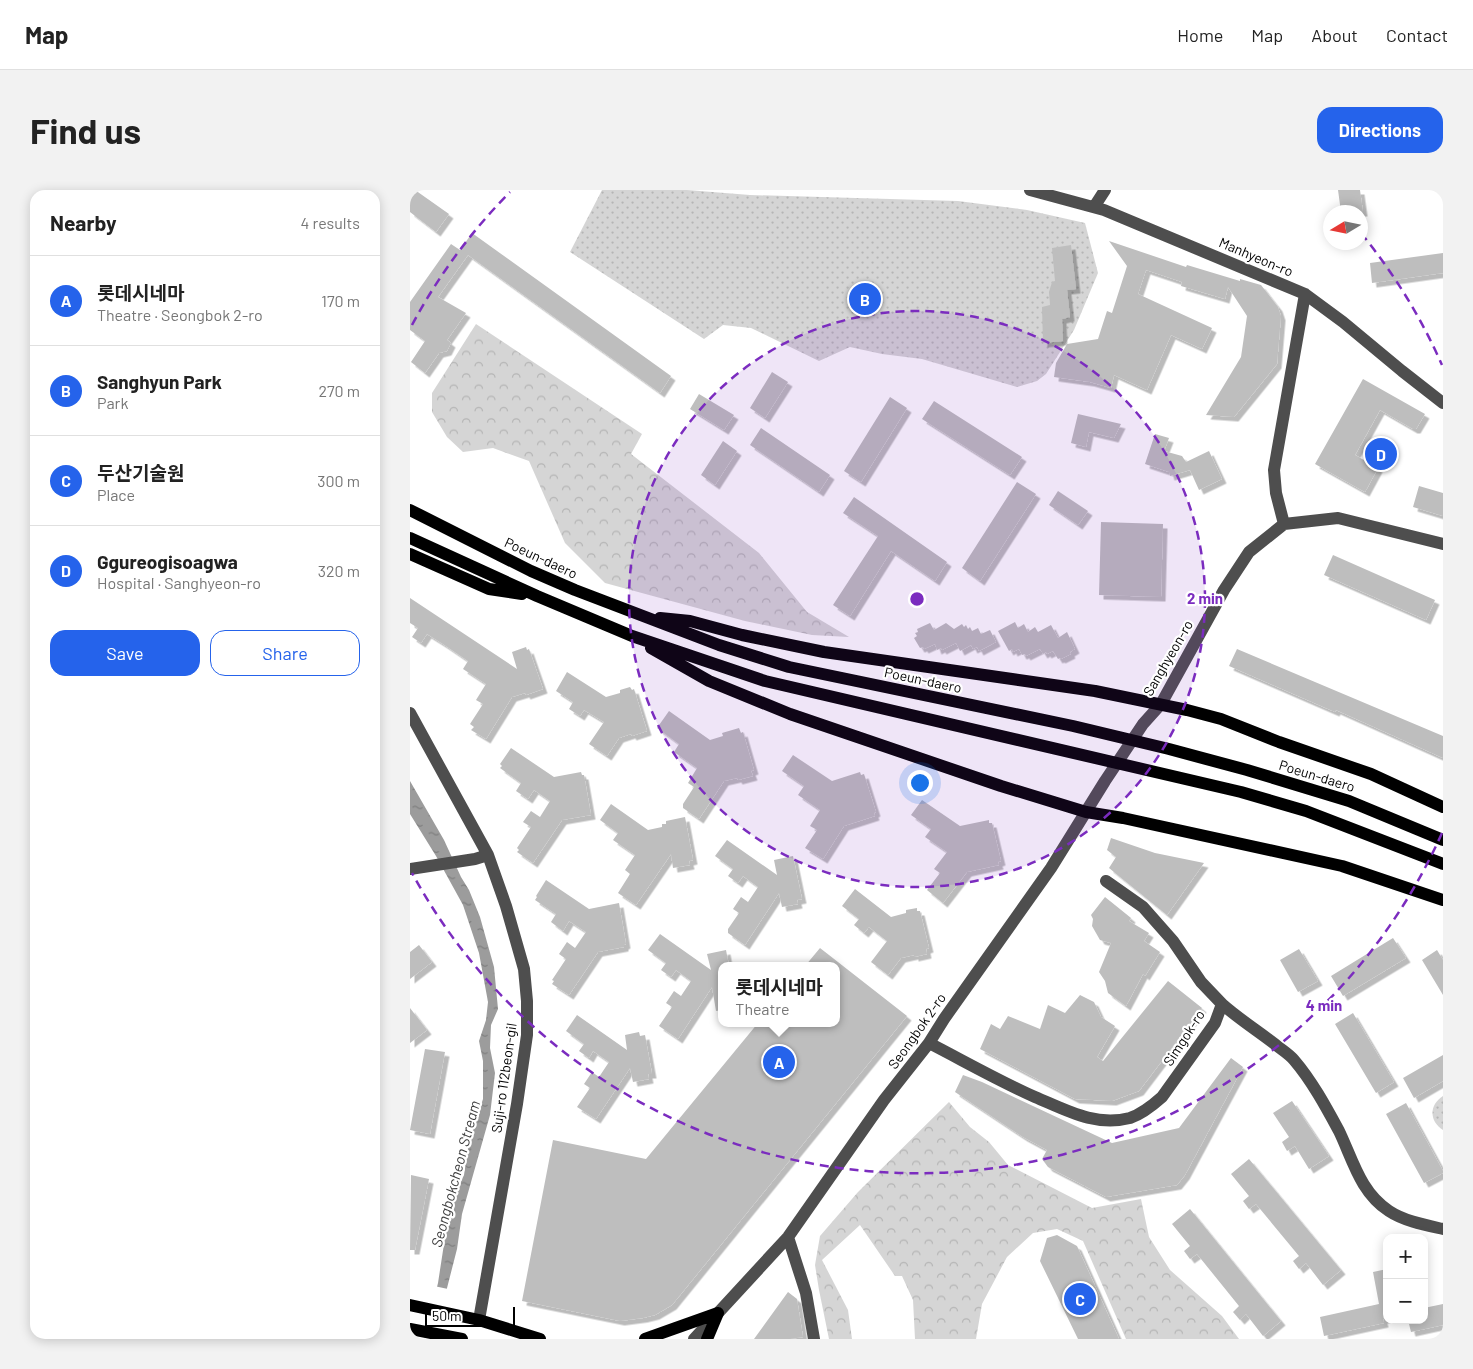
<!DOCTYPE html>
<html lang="en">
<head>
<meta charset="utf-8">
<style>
  body { margin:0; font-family:Barlow,"Noto Sans KR",sans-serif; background:#f2f2f2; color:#222 }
  .controls { position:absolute; right:15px; bottom:15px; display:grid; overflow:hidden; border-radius:10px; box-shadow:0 2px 12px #0003 }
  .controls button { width:45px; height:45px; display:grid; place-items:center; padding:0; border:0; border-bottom:1px solid #e0e0e0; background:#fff; color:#222; font:25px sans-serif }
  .compass { position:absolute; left:913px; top:15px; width:45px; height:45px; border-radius:50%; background:#fff; box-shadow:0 2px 12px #0003; rotate:260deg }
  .scale { position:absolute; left:15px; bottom:12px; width:90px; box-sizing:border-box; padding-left:5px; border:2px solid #000; border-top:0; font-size:14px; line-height:18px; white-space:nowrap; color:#000; -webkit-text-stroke:4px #fff; paint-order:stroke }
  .you { position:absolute; left:509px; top:592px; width:18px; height:18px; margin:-12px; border:4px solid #fff; border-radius:50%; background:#1a73e8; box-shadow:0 0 0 8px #1a73e833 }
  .badge { display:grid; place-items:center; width:32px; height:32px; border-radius:50%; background:#2563eb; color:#fff; font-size:16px; font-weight:700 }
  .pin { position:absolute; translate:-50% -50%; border:2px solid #fff; box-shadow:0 1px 5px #0006 }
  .popup { position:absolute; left:308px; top:772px; width:122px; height:65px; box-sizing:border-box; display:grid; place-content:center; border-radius:10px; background:#fff; filter:drop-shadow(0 1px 4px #0005); font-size:16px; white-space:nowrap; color:#767676 }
  .popup b { font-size:19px; color:#222 }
  .popup::after { content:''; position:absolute; left:50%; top:100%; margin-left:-10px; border:10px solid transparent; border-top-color:#fff }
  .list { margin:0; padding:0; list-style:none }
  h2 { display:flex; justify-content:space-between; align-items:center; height:65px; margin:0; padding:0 20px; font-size:21px }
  h2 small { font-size:16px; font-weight:400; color:#767676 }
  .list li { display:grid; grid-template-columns:32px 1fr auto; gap:15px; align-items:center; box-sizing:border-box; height:90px; padding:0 20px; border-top:1px solid #e0e0e0 }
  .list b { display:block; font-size:19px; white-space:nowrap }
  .list p { margin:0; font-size:16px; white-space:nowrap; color:#767676 }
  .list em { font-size:16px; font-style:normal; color:#767676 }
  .actions { display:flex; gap:10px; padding:15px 20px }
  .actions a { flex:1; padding:11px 0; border:1px solid #2563eb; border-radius:15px; text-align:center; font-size:18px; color:#2563eb }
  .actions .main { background:#2563eb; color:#fff }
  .map { position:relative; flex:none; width:1033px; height:1149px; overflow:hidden; border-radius:15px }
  header { display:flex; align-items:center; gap:30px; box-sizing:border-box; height:70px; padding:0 25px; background:#fff; border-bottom:1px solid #e0e0e0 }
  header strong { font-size:24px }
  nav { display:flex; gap:28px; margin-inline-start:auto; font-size:18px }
  .intro { display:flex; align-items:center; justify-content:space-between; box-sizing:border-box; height:120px; padding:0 30px }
  h1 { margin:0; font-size:35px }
  .button { padding:12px 22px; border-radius:15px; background:#2563eb; color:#fff; font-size:18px; font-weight:700 }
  main { display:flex; gap:30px; padding:0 30px }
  aside { flex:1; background:#fff; border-radius:15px; box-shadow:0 2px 12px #0003 }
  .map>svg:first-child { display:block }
  .forest { fill:url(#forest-crowns) }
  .park { fill:url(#park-dots) }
  .water { fill:url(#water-ripples) }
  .pier { fill:#fff }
  .building { fill:#bebebe; filter:url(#shadow) }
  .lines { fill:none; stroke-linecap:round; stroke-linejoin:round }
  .minor { stroke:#4e4e4e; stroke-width:12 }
  .major { stroke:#000; stroke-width:12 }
  .ring { fill:none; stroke:#7b2cbf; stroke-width:2.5; stroke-dasharray:9 6 }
  .labels { text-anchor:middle; stroke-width:4.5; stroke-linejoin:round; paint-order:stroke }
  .street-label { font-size:14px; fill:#000; stroke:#fff }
  .water-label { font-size:15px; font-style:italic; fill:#3d3d3d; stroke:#fff }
  .centre { fill:#7b2cbf; stroke:#fff; stroke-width:2.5 }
  .ring-label { font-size:15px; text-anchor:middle; font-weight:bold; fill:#7b2cbf; stroke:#fff; stroke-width:4.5; stroke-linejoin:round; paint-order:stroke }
</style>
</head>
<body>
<header>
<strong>Map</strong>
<nav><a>Home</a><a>Map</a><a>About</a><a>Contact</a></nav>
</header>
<div class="intro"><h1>Find us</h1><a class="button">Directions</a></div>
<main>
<aside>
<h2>Nearby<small>4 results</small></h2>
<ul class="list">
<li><span class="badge">A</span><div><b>롯데시네마</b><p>Theatre · Seongbok 2-ro</p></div><em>170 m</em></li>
<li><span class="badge">B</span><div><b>Sanghyun Park</b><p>Park</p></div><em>270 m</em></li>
<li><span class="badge">C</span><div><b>두산기술원</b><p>Place</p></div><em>300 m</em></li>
<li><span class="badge">D</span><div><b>Ggureogisoagwa</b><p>Hospital · Sanghyeon-ro</p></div><em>320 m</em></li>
</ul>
<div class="actions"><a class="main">Save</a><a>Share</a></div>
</aside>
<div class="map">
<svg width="1033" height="1149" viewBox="0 0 1033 1149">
  <defs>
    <pattern id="forest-crowns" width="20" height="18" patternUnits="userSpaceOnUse" patternTransform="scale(1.25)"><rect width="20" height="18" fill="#d5d5d5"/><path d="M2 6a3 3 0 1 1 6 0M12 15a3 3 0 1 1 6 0" fill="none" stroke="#b5b5b5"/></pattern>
    <pattern id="park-dots" width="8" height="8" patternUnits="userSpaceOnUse" patternTransform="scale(1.25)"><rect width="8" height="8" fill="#d5d5d5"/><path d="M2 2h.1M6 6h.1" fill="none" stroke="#b5b5b5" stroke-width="1.8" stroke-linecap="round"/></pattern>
    <pattern id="water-ripples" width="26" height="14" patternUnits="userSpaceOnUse" patternTransform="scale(1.25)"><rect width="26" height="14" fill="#9c9c9c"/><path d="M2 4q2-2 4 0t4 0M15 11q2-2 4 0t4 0" fill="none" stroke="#7d7d7d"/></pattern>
    <filter id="shadow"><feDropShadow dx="4.5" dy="4.5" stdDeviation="0" flood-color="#0004"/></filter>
  </defs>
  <rect width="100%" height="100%" fill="#fff"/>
  <path class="forest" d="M66,134l166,110 -11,20 128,99 48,59 42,25 -37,-2 -67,-14 -140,-38 -40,-40 -36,-82 -36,-13 -30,4 -16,-15 -15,-25v-19z
    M539,912l21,25 19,15 19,23 84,43 49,-9 8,38 21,33 52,46 17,23h-113l-43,-98 -26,-12 -24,4 -26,24 -25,47 -6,35h-61l-2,-39 -11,-24h-7l-35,-51 -38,35 26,50 4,29h-23l-10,-49 -4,-25 5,-29 38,-44z"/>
  <path class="park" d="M192,0h85l63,5 208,6 69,9 58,13 13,50 -24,57 -28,44 -9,7 -20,6 -95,-28 -40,-5 -32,-7 -31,14 -68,-33 -28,-3 -19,14 -134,-87z
    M1033,906v34c-14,-9 -14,-25 0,-34z"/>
  <path class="water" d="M0,591l34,59 17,37 8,13 11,27 14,50 4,42 -7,16 -1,23 5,25 -5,42 -28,99 -5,35 -23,90h-10l14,-56 12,-78 14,-30 5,-34 14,-42v-38l-4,-20 7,-21 2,-18 -9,-49 -16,-48 -27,-49 -26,-42z"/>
  <path class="pier" d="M24,1096l14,3 -12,50h-15z"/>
  <path class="building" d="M0,0h5l34,24 -13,18 -26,-20z
    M928,0h22l3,22h-22z
    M62,43l199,143 -11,17 -192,-138 -30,42 28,16 -19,27 4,3 -4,8 -8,2 -14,20 -14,-11 14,-21 -15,-11v-28l41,-58 9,6z
    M699,51l77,26 1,-2 53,16v-2l21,6 17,22 3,9 -4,48 -43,53 -28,-2 35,-58 6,-41 -19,-29 -3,12 -44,-13 1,-4 -36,-12 -8,24 74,34 -10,21 -31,-14 -24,55 -33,-15 -3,13 -21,-6 -36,-5 2,-14 11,-19 31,-5 9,-28 5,2 15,-47z
    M661,55l5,44 -9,1 3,27 -8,2 1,22 -20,2 -1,-36 8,-2 -1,-13 3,-10 3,-1 -3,-33z
    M1033,63v20l-71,10 -2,-20z
    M362,182l16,10 -23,36 -15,-10z
    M953,189l62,35 -9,15h-3l-33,-19 -25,45 23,13 -13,24 -50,-28z
    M289,204l35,21 -10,15 -34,-21z
    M480,207l17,11 -46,74 -17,-11z
    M524,211l88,56 -12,18 -88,-56z
    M668,224l43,10 -7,14 -25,-6 -3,15 -15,-4z
    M351,238l69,47 -11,17 -69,-47z
    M745,244l14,4 -5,13 18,5 4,6 23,-11 13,28 -23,11 -9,-20 -20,6 -1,-4 -24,-8z
    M313,251l14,10 -22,34 -14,-10z
    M607,292l19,12 -56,87 -18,-13z
    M1009,296l24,7v23l-30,-9z
    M648,301l30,20 -10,14 -29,-20z
    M444,307l93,65 -12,19 -44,-30 -41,65 -17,-11 45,-69 -35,-23z
    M691,332l62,2 -2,73 -62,-2z
    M923,365l102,45 -9,20 -102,-45z
    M0,408l107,71 -5,-17 14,-5 1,3 2,-1 14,40 -17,6 -1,-2 -13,4 -26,42 -15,-9 3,-3 -4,-3 13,-20 -7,-4 10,-16 -23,-15 5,-8 -25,-17 -16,-10 -6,9 -9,-6 6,-9 -8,-5z
    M605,432l3,6 6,-4 4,8 7,-5 3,5 13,-7 7,13 9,-6 8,17 -5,3 1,2 -10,5 -1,-1 -2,1 -5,-8 -6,3 -1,-2 -3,2 -3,-5 -14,7 -1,-2 -3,1 -3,-6 -6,3 -1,-3 -3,2 -11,-20z
    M520,433l4,7 12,-7 8,6 8,-5 2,3 2,-2 2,4 2,-2 2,4 6,-3 3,6 9,-4 6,12 -17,9 -2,-4 -4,2 -2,-4 -11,6 -4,-8 -14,7 -1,-2 -4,2 -2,-6 -11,5 -1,-2 -3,1 -6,-10 3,-2 -2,-3 3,-1 -1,-3z
    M827,459l206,87v22l-107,-48 -1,2 -106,-46z
    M157,482l39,25 14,-4v-3l10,-3 2,3 2,-1 13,42 -15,5 -1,-2 -12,4 -12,18 -18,-12 15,-22 -20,-12 -4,6 -11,-7 4,-7 -17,-11z
    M259,521l41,29 13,-4 -1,-3 17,-5 2,5 2,-1 11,38 -3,1 2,5 -15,4 -1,-2 -13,3 -25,38 -16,-11v-4l11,-17 -6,-4 9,-15 -23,-16 5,-8 -22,-16z
    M101,558l43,29 27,-5 1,3h2l7,40 -29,5 -29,43 -16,-11 2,-2 -2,-2 14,-21 -8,-5 8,-11 9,6 10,-16 -16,-11 -6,9 -12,-8 5,-8 -21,-15 2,-2 -2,-2z
    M383,565l39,26 28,-9 1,3 3,-1 12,38 -2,1 1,3 -31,10 -21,33 -18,-11 12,-18 -7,-4 10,-16 -22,-15 6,-9 -22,-15z
    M512,610l38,26 29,-6v3h3l9,38 -3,1 1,3 -32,7 -24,31 -16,-13 13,-17 -6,-4 13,-17 -22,-15 6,-8 -20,-14z
    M201,614l37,26 14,-3v-3h4v-3l19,-4 8,43 -4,1 1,4 -17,3 -2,-14 -35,51 -18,-12 12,-19 -5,-4 10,-15 -22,-15 5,-7 -18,-13z
    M701,648l44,15 49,10 -37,52 -58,-47 7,-11 -9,-7z
    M317,650l50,35 -3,-15 19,-4 9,43 -5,1 1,4 -16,3 -3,-14 -34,52 -17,-12v-4l11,-16 -6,-4 8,-12 7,5 10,-15 -15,-11 -5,7 -10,-7 5,-7 -18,-13z
    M136,690l43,29 30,-6 7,41 -2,1v2l-26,5 -29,43 -17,-11 2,-3 -2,-1 14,-21 -7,-5 8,-12 8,6 11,-16 -17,-11 -6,10 -12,-9 5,-8 -21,-14 2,-3 -1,-1z
    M445,699l36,28 15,-4v-3l11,-2v3h3l9,37 -3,1 1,5 -13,3v-2l-13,3 -13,17 -17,-13 16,-21 -18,-14 -5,6 -10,-8 5,-6 -17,-13z
    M695,707l26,21 -2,3 20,12 -5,8 16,11 -15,24 -2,-2 -17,32 -18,-13 -3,-12 -6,-9 12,-29 -11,-3 -8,-14 1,-7 -2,-4z
    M250,744l51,36 -4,-16 19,-4 3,16h-7v44l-6,1 -4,-24 -34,52 -19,-13 13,-19 -6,-4 8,-12 7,5 10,-15 -15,-11 -5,7 -10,-7 5,-7 -18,-13z
    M983,748l13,20 -63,38 -12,-20z
    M9,755l13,17 -22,17v-27z
    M410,758l87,68 -235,289 -17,10 -12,3 -23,3 -98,-20 31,-161 93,19 112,-136h78v-57h-31z
    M889,759l19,32 -20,11 -18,-32z
    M1027,760l6,10v35l-21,-35z
    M758,791l34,27 -63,83 -27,10 -37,-2 -95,-50 11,-25 9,5 8,-13 32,13 8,-24 17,8 15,-18 14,7 7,15 14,9 -18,31 6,4z
    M0,818l17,22 -17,13z
    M943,823l41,69 -18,11 -41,-69z
    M167,825l50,35 -2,-15 14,-3 1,4 5,-1 7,39h-4l1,5 -16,3 -3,-14 -34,51 -19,-12 13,-19 -6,-4 8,-12 7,5 10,-15 -16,-11 -4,7 -10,-7 5,-7 -18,-13z
    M15,859l20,3 -15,82 -20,-4z
    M1033,865v26l-29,17 -11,-20z
    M821,868l12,9 -58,108 -8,10 -71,12 -58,-30 -6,-8 5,-9 -24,-13 -68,-45 8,-17 19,7 130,61 67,-15z
    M882,911l37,55 -20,13 -14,-23 -8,5 -5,-9 7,-5 -16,-24z
    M996,913l37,68v2l-19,10 -38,-69z
    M839,969l92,111 -18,15 -17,-22 -7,6 -6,-8 6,-5 -43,-52 -7,5 -6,-8 6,-5 -18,-22z
    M1,985l18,4 -14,71h-5z
    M780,1019l91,112 -18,15 -17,-22 -6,6 -7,-8 6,-6 -42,-52 -7,5 -6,-8 6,-5 -18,-22z
    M647,1045l20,11 42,93h-41l-38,-78 7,-23z
    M977,1079v50h-4l1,4 -60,13 -4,-19 59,-13 -6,-32z
    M378,1102l9,7 6,38 -13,2h-36z
    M1033,1114v21l-32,7 -3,-12h16v-12z"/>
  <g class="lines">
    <path class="minor" d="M620,0l74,20 201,84 38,28 59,49 41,32
      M684,17l11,-17
      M874,334l-8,-31 -2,-23 31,-176
      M0,523l78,142 18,51 18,63 3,32v34l-10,69 -38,216
      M0,679l65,-10 13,-4
      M696,691l37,26 30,34 28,41 21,22
      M519,853c35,18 70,38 106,54 31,13 60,30 95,21 12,-4 23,-13 32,-21l53,-74 7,-19c17,15 36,27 54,41 6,5 13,9 18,15 18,21 32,47 45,71 14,29 21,61 50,80 15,10 36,14 54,18
      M378,1047l18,56 8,46
      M284,1149l94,-102 96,-137 45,-57 15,-24 107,-151 54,-87 38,-57 18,-20 63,-114 25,-38 35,-28 54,-6 105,26"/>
    <path class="major" d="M0,320l121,61 44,19 144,55 70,22 284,59 96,23 78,21 102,31 94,39
      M0,348l127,58 95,40 133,45 476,111 65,19 137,53
      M0,364l79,35 33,5
      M250,428l30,3 52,14 82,17 271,39 92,19 34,9 58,23 92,32 72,33
      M241,458l58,33 81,33 211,72 85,26 37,6 219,48 101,34
      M0,1115l69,15 61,19
      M0,1139l52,10
      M235,1149l73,-26
      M297,1149l11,-26"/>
  </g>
  <circle cx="507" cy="409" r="288" fill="#7b2cbf" fill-opacity=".12"/>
  <g class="ring">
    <circle cx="507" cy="409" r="288"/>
    <path d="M1032 643A575 575 0 0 1 2 683M2 135A575 575 0 0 1 100 2M951 43A575 575 0 0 1 1032 175"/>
  </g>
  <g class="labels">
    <g class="street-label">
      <text transform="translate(846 67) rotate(23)" y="5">Manhyeon-ro</text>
      <text transform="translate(131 368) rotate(25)" y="5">Poeun-daero</text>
      <text transform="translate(758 468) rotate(-60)" y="5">Sanghyeon-ro</text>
      <text transform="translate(513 490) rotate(12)" y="5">Poeun-daero</text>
      <text transform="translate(907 586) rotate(17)" y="5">Poeun-daero</text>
      <text transform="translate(507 841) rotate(-55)" y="5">Seongbok 2-ro</text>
      <text transform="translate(774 848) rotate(-57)" y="5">Simgok-ro</text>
      <text transform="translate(94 888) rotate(-82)" y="5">Suji-ro 112beon-gil</text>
    </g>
    <g class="water-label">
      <text transform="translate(46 984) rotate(-75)" y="5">Seongbokcheon Stream</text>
    </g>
  </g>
  <circle cx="507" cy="409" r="8" class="centre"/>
  <g class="ring-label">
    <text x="795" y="414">2 min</text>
    <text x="914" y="821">4 min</text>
  </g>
</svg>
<div class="controls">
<button>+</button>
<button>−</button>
</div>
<svg class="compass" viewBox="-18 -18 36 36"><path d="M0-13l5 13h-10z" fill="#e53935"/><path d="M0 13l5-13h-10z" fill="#767676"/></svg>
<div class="scale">50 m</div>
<div class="you"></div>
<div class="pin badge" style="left:369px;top:872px">A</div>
<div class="popup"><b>롯데시네마</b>Theatre</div>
<div class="pin badge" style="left:455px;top:109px">B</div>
<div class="pin badge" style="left:670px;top:1109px">C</div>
<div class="pin badge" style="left:971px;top:264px">D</div>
</div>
</main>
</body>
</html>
